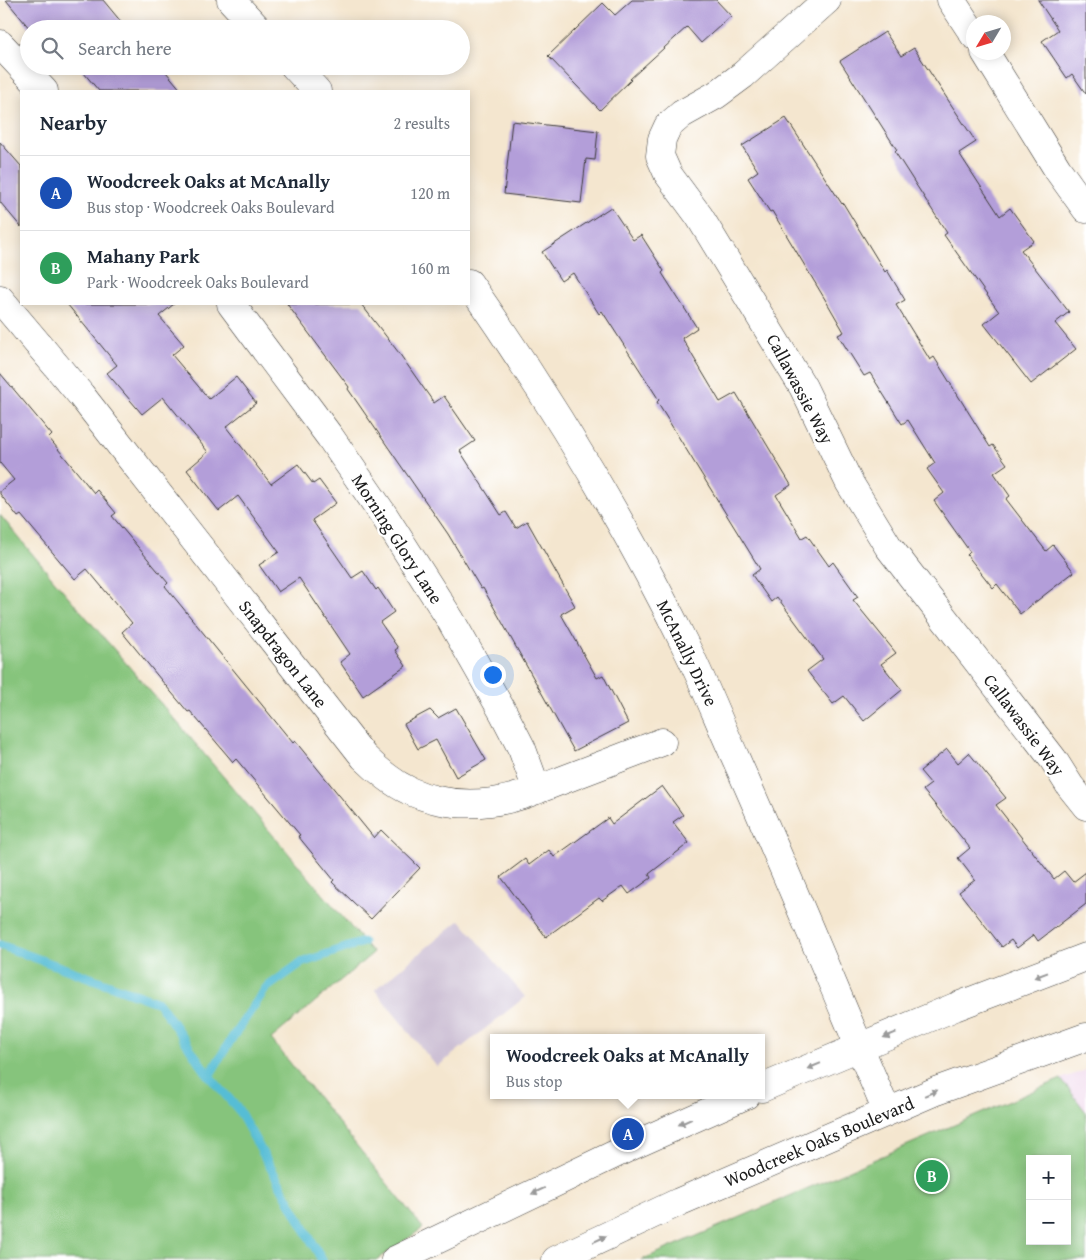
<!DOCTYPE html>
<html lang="en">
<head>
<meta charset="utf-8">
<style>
  body { margin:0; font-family:"Gentium Book Plus",serif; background:#f2f2f3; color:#1f2937 }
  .controls { position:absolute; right:15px; bottom:15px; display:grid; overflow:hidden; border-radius:0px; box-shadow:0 2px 12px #0003 }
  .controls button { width:45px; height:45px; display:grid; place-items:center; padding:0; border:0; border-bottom:1px solid #e0e1e3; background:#fff; color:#1f2937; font:25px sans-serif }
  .compass { position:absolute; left:966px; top:15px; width:45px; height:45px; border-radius:50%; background:#fff; box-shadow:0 2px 12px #0003; rotate:232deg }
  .you { position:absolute; left:492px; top:674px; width:18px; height:18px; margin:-12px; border:4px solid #fff; border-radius:50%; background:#1a73e8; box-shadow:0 0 0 8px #1a73e833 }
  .badge { display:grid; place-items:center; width:32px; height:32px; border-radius:50%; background:#2563eb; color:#fff; font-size:16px; font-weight:700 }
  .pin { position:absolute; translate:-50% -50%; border:2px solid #fff; box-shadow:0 1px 5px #0006 }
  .popup { position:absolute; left:490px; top:1034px; width:275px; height:65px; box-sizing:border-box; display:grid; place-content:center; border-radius:0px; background:#fff; filter:drop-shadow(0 1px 4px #0005); font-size:16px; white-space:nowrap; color:#747a83 }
  .popup b { font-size:19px; color:#1f2937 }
  .popup::after { content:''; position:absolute; left:50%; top:100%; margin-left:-10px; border:10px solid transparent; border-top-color:#fff }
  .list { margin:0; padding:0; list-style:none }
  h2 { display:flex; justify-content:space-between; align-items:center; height:65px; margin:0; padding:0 20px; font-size:21px }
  h2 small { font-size:16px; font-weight:400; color:#747a83 }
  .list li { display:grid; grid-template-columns:32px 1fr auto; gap:15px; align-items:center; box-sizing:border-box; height:75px; padding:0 20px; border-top:1px solid #e0e1e3 }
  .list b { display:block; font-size:19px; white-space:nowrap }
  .list p { margin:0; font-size:16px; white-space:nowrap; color:#747a83 }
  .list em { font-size:16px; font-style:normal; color:#747a83 }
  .icon { flex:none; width:28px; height:28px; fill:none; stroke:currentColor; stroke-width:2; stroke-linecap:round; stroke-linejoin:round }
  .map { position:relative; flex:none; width:1086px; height:1260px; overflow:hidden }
  .search { position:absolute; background:#fff; box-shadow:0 2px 12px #0003; left:20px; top:20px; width:450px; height:55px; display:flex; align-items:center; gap:12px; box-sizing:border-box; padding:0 18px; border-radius:28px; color:#747a83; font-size:19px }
  .panel { position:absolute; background:#fff; box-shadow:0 2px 12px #0003; left:20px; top:90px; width:450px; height:215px; border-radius:0px }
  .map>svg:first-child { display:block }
  .built { fill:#edd1e9 }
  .industrial { fill:#ccbfd4 }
  .green { fill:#86c47b; stroke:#51704c; fill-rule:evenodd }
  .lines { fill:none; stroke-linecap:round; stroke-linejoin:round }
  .stream { stroke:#57bdd5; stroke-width:9 }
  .building { fill:#b39ed9 }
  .street-casing { stroke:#3c3a37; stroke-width:29 }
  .secondary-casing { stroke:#3c3a37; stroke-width:29 }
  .street { stroke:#fff; stroke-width:28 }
  .secondary { stroke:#fff; stroke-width:28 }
  .oneway { fill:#999 }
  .labels { text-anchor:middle; stroke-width:4.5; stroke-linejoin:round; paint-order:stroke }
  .street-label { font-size:18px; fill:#1c1c1c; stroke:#fff }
</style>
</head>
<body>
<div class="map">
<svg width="1086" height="1260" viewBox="0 0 1086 1260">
  <rect width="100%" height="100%" fill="#fff"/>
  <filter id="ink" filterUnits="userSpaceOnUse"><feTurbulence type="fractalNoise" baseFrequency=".02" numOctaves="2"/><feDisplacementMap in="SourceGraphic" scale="10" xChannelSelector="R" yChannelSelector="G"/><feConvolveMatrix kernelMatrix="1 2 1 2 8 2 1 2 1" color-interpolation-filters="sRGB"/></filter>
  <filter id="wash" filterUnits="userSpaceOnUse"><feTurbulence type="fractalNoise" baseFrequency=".0096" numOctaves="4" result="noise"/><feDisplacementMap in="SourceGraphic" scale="20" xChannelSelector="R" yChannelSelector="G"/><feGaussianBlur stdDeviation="1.12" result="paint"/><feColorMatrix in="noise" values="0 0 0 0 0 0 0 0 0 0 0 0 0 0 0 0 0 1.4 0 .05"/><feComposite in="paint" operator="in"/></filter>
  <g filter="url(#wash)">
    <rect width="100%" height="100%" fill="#f4e6cf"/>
    <path class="built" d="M1086,1070v42l-25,-33z"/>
    <path class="industrial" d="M460,920l65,77 -88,70 -62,-77z"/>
    <path class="green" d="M0,515l54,65 123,142 196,231 -102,86 152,189 -46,32h-377z
      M1061,1079l25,33v148h-445zM1030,1159h37v82h-37z"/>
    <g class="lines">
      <path class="stream" d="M0,945l159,58 50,73 29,33 84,151
        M209,1076l23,-38 34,-50 35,-25 62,-21"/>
    </g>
    <g id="blocks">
      <path class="building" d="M6,0h97l24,29h-97z
        M632,0h84l15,16 -30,27 -14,-16 -57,52 1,1 -31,30 -52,-54 55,-53 12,12z
        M1038,0h48v94l-14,-20 -5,4 -25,-37 16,-11z
        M885,32l16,24 13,-8 38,58 24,36 -17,11 41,63 10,-8 24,33 -13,9 48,62 -14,11 21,26 -45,35 -47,-60 15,-12 -55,-77 3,-2 -52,-81 2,-2 -57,-89z
        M78,66h83l21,25h-83z
        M786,118l56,86 1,-1 42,69 2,-2 18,30 -9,5 34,55 4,-3 56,90 3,-2 14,19 -13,9 16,23 -4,3 40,52 7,-6 21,27 -54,42 -23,-30 -4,4 -26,-33 3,-3 -36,-51 10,-8 -17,-24 8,-6 -27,-43 -6,4 -32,-51 -6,3 -26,-41 6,-3 -15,-26 -57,-95 -2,1 -22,-34 10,-7 -16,-25z
        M512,121l86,10 -3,29 -9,-1 -5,44 -77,-9z
        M0,142l21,24v61l-21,-25z
        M611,207l22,33 8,-5 23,36 -2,2 35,55 -15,10 38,64 16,-9 55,92 -15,10 26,43 5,-3 22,31 4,-4 25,35 -5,3 43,53 -15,11 21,26 -38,31 -20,-25 -11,8 -26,-33 16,-12 -46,-62 -6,5 -19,-27 8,-6 -103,-167 2,-2 -57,-89 -3,3 -26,-41 -12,8 -19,-29z
        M67,304h107l-15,12 25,29 -12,10 37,44 27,-22 20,26 -30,24 45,57 27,-20 15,20 6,-4 17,23 -24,17 40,58 11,-7 13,19 2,-2 16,24 -14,10 18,26 -3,2 11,16 -43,30 -23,-34 10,-8 -51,-76 -21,14 -19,-27 20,-13 -41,-56 -19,15 -32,-41 21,-18 -45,-55 -21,17 -35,-41 10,-8z
        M287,304h74l38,49 35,50 10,-7 31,45 -15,10 41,64 5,-3 10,16 11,-7 48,85 -14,8 36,64 6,-3 25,48 -54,28 -91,-163 -2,1 -33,-55 -100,-145 1,-2z
        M0,373l52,62 -3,3 45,55 3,-3 19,23 -4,3 56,67 -3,3 128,157 2,-2 79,97 7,-8 39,38 -49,51 -39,-37 2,-2 -36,-44 2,-1 -64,-76 -3,3 -43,-51 -2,1 -27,-32 -39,-48 10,-9 -45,-54 -12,10 -54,-64 -3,2 -18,-23v-3l14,-11 -14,-17z
        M456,708l30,52 -30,17 -20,-37 -18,9 -14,-25 26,-14 8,8z
        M947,749l11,14 11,-10 37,45 -10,7 58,74 10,-8 9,11 13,-10v32l-48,37 -4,-6 -17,13 -6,-8 -9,7 -43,-55 16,-12 -17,-22 12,-10 -47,-58 8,-6 -11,-13z
        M662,786l21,29 -10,7 16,21 -40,31 2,4 -22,16 -6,-8 -21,15 -3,-3 -53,39 -45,-60 24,-18 4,6 20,-15 5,7 54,-39 4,6z"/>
    </g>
  </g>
  <g filter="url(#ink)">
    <use href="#blocks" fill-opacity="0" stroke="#3c3a37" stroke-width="1"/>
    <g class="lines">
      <g class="street-casing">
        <path id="street" d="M827,0l-84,75 -27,20 -34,19 -14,12 -6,13 -2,17 8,18 31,42 104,171 46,95 39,64 165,213 17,27 16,20
          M951,0l23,35
          M0,44l44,47
          M985,52l73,118 28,39
          M0,299l81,96 283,362c7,7 15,14 23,20 29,23 69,30 105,25 25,-3 50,-14 73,-23 32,-12 65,-25 97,-37
          M231,304l99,133 55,80 65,102 54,95 18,35 15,41"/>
      </g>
      <g class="secondary-casing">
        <path id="secondary" d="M231,0l27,29
          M294,66l23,25
          M469,283c82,118 157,241 220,370 17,35 31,71 47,106 52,117 101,236 151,353
          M762,1088l193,-81 131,-50
          M395,1260l239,-115 112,-50
          M556,1260l123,-58 257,-111 150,-54"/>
      </g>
      <use href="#street" class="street"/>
      <use href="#secondary" class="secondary"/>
    </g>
    <defs><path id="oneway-solid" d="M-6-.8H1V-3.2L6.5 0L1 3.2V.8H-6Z" transform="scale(1.25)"/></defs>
    <g class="oneway">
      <use href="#oneway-solid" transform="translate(1041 975) rotate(159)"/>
      <use href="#oneway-solid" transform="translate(890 1035) rotate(158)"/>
      <use href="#oneway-solid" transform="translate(814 1066) rotate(158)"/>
      <use href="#oneway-solid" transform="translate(931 1093) rotate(-23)"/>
      <use href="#oneway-solid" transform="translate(685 1122) rotate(156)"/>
      <use href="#oneway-solid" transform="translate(538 1191) rotate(155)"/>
      <use href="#oneway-solid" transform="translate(600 1239) rotate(-25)"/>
    </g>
  </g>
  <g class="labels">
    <g class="street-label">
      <text transform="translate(800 389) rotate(62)" y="6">Callawassie Way</text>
      <text transform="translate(397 539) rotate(57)" y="6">Morning Glory Lane</text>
      <text transform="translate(687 653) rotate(64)" y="6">McAnally Drive</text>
      <text transform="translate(283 654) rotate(52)" y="6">Snapdragon Lane</text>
      <text transform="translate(1024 725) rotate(53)" y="6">Callawassie Way</text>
      <text transform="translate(819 1142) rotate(-23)" y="6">Woodcreek Oaks Boulevard</text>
    </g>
  </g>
</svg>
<div class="controls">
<button>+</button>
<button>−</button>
</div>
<svg class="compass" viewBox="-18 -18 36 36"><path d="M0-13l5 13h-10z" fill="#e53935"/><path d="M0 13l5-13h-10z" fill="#747a83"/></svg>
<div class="you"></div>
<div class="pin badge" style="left:628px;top:1134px;background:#1a4fb4">A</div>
<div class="popup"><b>Woodcreek Oaks at McAnally</b>Bus stop</div>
<div class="pin badge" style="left:932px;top:1176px;background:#2e9e5b">B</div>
<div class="search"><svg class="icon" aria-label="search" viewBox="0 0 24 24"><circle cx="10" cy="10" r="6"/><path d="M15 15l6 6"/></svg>Search here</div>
<section class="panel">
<h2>Nearby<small>2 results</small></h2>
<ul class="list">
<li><span class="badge" style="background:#1a4fb4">A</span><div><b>Woodcreek Oaks at McAnally</b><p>Bus stop · Woodcreek Oaks Boulevard</p></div><em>120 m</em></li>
<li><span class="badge" style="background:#2e9e5b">B</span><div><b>Mahany Park</b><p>Park · Woodcreek Oaks Boulevard</p></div><em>160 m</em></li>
</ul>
</section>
</div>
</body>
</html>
